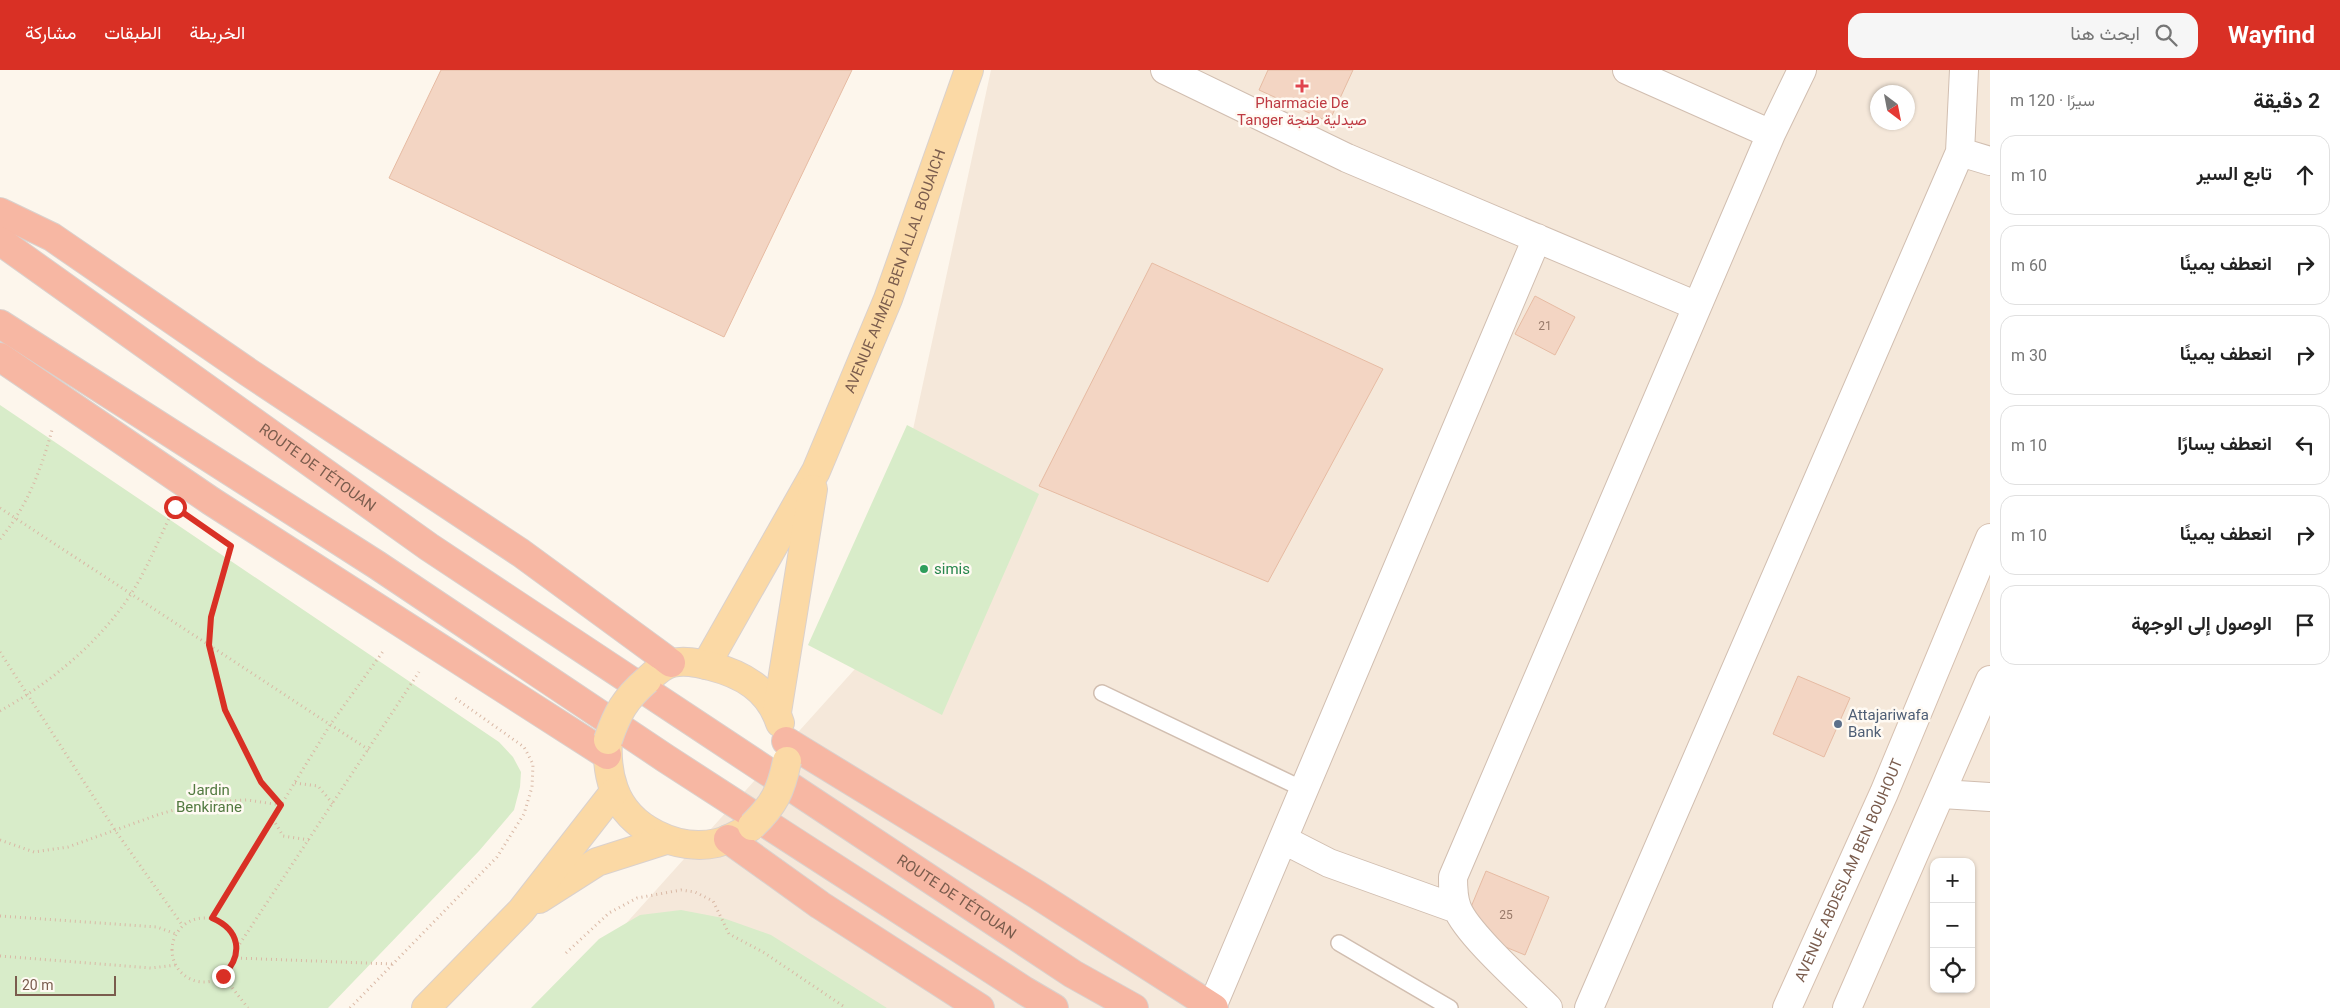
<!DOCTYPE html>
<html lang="ar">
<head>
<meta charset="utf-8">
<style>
  body { margin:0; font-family:Roboto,Vazirmatn,sans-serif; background:#f6f6f6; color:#222; direction:rtl }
  .controls { position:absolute; right:15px; bottom:15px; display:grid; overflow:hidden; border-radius:10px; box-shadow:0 1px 4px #0004 }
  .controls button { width:45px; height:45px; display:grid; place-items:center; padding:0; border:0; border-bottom:1px solid #e0e0e0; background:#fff; color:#222; font:25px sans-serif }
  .compass { position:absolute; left:1870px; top:15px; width:45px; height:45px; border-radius:50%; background:#fff; box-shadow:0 1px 4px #0004; rotate:148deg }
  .scale { position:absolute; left:15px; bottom:12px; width:101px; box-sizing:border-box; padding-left:5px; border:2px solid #7a5c4d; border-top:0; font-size:14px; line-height:18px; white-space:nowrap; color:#7a5c4d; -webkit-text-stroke:4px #fffaf3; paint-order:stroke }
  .stop { position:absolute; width:15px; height:15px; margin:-11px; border:4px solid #d93025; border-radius:50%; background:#fff }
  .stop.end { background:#d93025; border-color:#fff; box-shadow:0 1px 5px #0008 }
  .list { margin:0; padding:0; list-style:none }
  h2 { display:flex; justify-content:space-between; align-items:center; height:65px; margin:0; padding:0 20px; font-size:21px }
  h2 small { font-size:16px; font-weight:400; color:#767676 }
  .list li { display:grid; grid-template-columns:32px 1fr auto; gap:15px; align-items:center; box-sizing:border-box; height:80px; margin:0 10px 10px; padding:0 10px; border:1px solid #e0e0e0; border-radius:15px }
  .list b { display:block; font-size:19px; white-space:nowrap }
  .list em { font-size:16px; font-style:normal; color:#767676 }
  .icon { flex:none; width:28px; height:28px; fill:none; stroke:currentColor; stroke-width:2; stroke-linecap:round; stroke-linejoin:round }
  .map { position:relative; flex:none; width:1990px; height:938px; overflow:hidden; direction:ltr }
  header { display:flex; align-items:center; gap:30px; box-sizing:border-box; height:70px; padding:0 25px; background:#d93025; color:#fff }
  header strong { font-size:24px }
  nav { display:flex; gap:28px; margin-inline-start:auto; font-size:18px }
  .search { width:350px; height:45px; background:#f6f6f6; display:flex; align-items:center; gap:12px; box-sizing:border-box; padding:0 18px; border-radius:15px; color:#767676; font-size:19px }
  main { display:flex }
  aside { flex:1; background:#fff }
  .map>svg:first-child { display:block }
  .residential { fill:#f5e8da; fill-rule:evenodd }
  .green { fill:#d8ecc9 }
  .building { fill:#f3d5c3; stroke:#e6bba3 }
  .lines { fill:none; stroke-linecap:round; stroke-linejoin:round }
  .lane-casing { stroke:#d1beb0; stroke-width:18 }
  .street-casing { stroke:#d1beb0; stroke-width:30 }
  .secondary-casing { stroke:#d6c0b0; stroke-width:30 }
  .primary-casing { stroke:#dad1cd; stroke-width:30 }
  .highway-casing { stroke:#dad1cd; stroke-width:30 }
  .path { stroke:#d9b8a5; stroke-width:3; stroke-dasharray:1 4; stroke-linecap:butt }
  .lane { stroke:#fff; stroke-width:15 }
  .street { stroke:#fff; stroke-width:28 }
  .secondary { stroke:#fff; stroke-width:28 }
  .primary { stroke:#fbd9a5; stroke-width:28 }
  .highway { stroke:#f7b7a3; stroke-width:28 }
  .primary-bridge-casing { stroke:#dad1cd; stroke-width:30; stroke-linecap:butt }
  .primary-bridge { stroke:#fbd9a5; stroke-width:28 }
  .route { stroke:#d93025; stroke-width:6 }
  .health-dot { fill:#e0444e; stroke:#fffaf3; stroke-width:2 }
  .leisure-dot { fill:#2e9e5b; stroke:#fffaf3; stroke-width:2 }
  .service-dot { fill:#5c6f8a; stroke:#fffaf3; stroke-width:2 }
  .labels { text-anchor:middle; stroke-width:5; stroke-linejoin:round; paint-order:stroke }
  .number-label { font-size:12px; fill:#987a6a }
  .health-label { font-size:15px; fill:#be3a42; stroke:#fffaf3 }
  .street-label { font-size:15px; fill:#7a5c4d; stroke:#fffaf3 }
  .leisure-label { font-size:15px; fill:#27864d; stroke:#fffaf3; text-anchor:start }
  .service-label { font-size:15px; fill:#4e5e75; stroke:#fffaf3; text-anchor:start }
  .park-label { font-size:15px; fill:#537a41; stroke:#fffaf3 }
</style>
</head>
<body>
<header>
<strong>Wayfind</strong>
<div class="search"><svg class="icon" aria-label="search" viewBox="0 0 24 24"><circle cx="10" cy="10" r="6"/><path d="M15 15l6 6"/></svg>ابحث هنا</div>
<nav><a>الخريطة</a><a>الطبقات</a><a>مشاركة</a></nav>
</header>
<main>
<aside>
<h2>2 دقيقة<small>سيرًا · 120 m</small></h2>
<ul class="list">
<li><svg class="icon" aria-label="ahead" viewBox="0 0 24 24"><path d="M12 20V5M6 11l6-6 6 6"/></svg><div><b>تابع السير</b></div><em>10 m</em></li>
<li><svg class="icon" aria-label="right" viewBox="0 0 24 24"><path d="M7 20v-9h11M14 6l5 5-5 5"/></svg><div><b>انعطف يمينًا</b></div><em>60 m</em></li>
<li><svg class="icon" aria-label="right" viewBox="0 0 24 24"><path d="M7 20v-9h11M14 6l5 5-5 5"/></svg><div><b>انعطف يمينًا</b></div><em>30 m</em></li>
<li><svg class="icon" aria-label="left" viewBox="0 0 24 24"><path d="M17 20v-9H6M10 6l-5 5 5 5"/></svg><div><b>انعطف يسارًا</b></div><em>10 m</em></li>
<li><svg class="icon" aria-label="right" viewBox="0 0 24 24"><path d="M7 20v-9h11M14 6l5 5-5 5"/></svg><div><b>انعطف يمينًا</b></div><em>10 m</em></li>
<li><svg class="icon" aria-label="arrive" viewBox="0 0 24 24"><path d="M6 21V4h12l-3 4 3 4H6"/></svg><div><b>الوصول إلى الوجهة</b></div></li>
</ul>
</aside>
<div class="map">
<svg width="1990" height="938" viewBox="0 0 1990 938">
  <rect width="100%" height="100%" fill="#fdf6ec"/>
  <path class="residential" d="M991,0h999v938h-1440l313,-348zM1878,22h30v30h-30zM1934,792h37v127h-37z"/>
  <path class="green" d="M0,335l499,337 14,15 8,15 -1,15 -6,23 -35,41 -151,157h-328z
    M907,355l132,69 -97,221 -134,-70z
    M681,840l42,8 48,17 116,73h-356l68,-69 41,-24z"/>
  <path class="building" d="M441,0h411l-128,267 -335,-159z
    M1268,0h85l-24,52 -70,-32z
    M1152,193l231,106 -115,213 -229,-96z
    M1535,226l40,21 -20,38 -40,-21z
    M1798,606l52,22 -26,59 -51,-23z
    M1486,801l63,26 -24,58 -44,-18 -10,-30z"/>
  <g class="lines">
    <g class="lane-casing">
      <path id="lane" d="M1102,623l203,97
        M1339,873l111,65"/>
    </g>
    <g class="street-casing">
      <path id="street" d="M1165,0l182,88 350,148
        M1627,0l144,64
        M1960,82l30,9
        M1942,724l48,3
        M1284,770l45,23 128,46
        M1212,937l325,-769
        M1548,938c-22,-22 -81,-74 -91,-100 -4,-10 -4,-20 -4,-31l318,-743 31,-64
        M1589,938l371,-856 4,-82"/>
    </g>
    <g class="secondary-casing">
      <g id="secondary">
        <path id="s1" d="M1787,938l97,-215 106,-255"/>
        <path d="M1847,938l143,-328"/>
      </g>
    </g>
    <g class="primary-casing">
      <g id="primary">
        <path id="s2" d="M706,595l110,-194 72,-172 81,-229"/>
        <path d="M647,610c7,-6 15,-15 25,-17 13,-3 25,0 38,3 32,8 59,23 70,57"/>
        <path d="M777,642l36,-223"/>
        <path d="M608,670c-1,17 0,33 6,49 14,40 64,63 103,54 12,-3 22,-9 32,-15"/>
        <path d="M539,829l58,-37 69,-22"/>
        <path d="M426,938l95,-97 93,-119"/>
      </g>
    </g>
    <g class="highway-casing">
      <g id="highway">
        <path d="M0,142l52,25 196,135 273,181 150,110"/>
        <path id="s3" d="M0,171l429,306 644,427 61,34"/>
        <path d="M0,254l377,241 288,193 360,233 29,17"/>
        <path d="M0,287l211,144 396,254"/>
        <path d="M786,671l250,153 178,114"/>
        <path d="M728,769l92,66 160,103"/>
      </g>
    </g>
    <path class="path" d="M0,438l369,242
      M0,469c27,-32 41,-69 52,-109
      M230,479l-19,68 -2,28 16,65 36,72 20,23
      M0,582l117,181 66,93
      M0,641c50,-28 99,-68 131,-117 16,-25 28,-55 41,-82
      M295,713l23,3 15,18
      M273,749l10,17 26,4
      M0,770l34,12 34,-5 92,-33 42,-12 45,-2 34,5
      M0,846l157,11 19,7
      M172 880a32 32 0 1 1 64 0a32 32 0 1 1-64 0Z
      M212,848l118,-193 54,-75
      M237,878l182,-276
      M566,883l43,-40 28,-15 44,-8 14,2 18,9 16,33 34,18 83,56
      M0,886l151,12 25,-3
      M236,888l156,6
      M223,906l25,32
      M350,938l147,-151 27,-43 8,-27 1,-23 -9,-17 -69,-49"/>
    <use href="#lane" class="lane"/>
    <use href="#street" class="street"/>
    <use href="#secondary" class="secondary"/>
    <use href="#primary" class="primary"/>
    <use href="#highway" class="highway"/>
    <g class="primary-bridge-casing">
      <path id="primary-bridge" d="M608,670c9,-27 17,-41 39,-60
        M752,756c22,-21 29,-35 35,-65"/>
    </g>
    <use href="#primary-bridge" class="primary-bridge"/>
  </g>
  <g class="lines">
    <path class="route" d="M175,437l56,39 -20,71 -2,28 16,65 36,72 20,23 -69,113c28,12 32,36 11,58"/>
  </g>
  <path class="health-dot" d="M1299.5 8.5h5v5h5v5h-5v5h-5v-5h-5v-5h5z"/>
  <circle class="leisure-dot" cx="924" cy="499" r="5"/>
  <circle class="service-dot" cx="1838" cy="654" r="5"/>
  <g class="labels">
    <g class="number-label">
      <text x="1545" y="260">21</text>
      <text x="1506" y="849">25</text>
    </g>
    <g class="health-label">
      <text x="1302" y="38">Pharmacie De<tspan x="1302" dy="17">Tanger صيدلية طنجة</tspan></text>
    </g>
    <g class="street-label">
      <text dy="5" stroke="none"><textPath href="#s2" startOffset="438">AVENUE AHMED BEN ALLAL BOUAICH</textPath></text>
      <text dy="5" stroke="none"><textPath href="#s3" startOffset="390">ROUTE DE TÉTOUAN</textPath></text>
      <text dy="5" stroke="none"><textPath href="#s1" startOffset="151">AVENUE ABDESLAM BEN BOUHOUT</textPath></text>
      <text dy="5" stroke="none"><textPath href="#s3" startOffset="1160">ROUTE DE TÉTOUAN</textPath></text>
    </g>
    <g class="leisure-label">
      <text x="934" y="504">simis</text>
    </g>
    <g class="service-label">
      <text x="1848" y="650">Attajariwafa<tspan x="1848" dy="17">Bank</tspan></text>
    </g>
    <g class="park-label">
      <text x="209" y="725">Jardin<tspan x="209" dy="17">Benkirane</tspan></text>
    </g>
  </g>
</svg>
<div class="controls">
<button>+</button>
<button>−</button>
<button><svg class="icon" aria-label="locate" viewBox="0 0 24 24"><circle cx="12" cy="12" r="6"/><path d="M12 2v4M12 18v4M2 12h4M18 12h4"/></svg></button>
</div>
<svg class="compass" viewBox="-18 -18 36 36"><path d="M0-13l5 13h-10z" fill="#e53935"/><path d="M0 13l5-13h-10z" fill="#767676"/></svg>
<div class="scale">20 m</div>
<div class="stop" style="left:175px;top:437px"></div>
<div class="stop end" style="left:223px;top:906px"></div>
</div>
</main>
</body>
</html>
